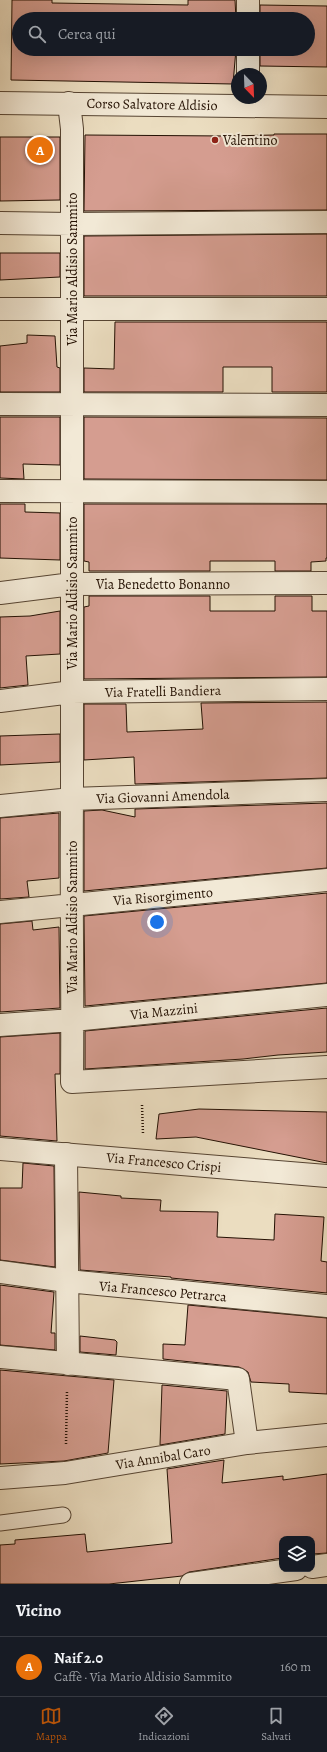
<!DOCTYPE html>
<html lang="it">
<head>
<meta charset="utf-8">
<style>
  body { margin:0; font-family:Alegreya,serif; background:#242831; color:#f1f3f6 }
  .controls { position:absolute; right:12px; bottom:12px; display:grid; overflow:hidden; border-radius:8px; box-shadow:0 4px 16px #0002 }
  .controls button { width:36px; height:36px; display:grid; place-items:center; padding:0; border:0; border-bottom:1px solid #363941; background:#171b24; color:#f1f3f6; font:20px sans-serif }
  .compass { position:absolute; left:231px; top:68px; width:36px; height:36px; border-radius:50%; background:#171b24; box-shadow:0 4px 16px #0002; rotate:157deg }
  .you { position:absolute; left:157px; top:922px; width:14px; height:14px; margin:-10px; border:3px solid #fff; border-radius:50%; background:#1a73e8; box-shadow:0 0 0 6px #1a73e833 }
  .badge { display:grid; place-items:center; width:26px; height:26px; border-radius:50%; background:#b45309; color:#fff; font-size:13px; font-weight:700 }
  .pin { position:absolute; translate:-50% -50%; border:2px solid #fff; box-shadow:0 1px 4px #0006 }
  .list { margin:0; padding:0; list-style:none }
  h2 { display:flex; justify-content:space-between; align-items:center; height:52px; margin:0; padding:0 16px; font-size:17px }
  h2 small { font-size:13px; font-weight:400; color:#9ea1a6 }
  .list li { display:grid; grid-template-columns:26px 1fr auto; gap:12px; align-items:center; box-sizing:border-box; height:60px; padding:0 16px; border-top:1px solid #363941 }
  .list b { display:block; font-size:15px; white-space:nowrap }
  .list p { margin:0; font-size:13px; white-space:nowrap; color:#9ea1a6 }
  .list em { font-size:13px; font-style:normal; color:#9ea1a6 }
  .icon { flex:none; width:22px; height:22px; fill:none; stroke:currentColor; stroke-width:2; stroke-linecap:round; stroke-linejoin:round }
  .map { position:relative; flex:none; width:327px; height:1584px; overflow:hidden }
  .search { position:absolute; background:#171b24; box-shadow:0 4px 16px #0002; left:12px; right:12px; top:12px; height:44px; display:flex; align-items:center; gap:10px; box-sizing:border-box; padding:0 14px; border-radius:22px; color:#9ea1a6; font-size:15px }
  .sheet { height:112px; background:#171b24 }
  nav { display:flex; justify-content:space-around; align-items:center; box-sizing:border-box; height:56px; border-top:1px solid #363941; background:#171b24; font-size:11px; color:#9ea1a6 }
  nav a { display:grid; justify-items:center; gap:2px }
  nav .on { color:#b45309 }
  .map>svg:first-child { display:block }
  .building { fill:#d59d90; stroke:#241103 }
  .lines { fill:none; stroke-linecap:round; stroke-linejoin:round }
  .service-casing { stroke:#564432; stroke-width:17 }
  .minor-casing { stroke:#564432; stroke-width:24 }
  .tertiary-casing { stroke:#564432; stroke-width:24 }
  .path { stroke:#241103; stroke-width:2.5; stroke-dasharray:1 2; stroke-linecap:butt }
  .service { stroke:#f2e9d6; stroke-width:15 }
  .minor { stroke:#f2e9d6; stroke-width:22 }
  .tertiary { stroke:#f2e9d6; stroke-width:22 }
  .poi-dot { fill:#8f2418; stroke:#f2e9d6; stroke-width:1.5 }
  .labels { text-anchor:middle; stroke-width:4; stroke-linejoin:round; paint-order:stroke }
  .street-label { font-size:14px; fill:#241103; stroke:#f2e9d6 }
  .poi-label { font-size:14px; fill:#241103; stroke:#f2e9d6; text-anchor:start }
</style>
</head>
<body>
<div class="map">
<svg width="327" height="1584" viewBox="0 0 327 1584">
  <rect width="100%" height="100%" fill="#ebddc0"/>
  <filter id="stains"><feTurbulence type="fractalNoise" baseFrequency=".005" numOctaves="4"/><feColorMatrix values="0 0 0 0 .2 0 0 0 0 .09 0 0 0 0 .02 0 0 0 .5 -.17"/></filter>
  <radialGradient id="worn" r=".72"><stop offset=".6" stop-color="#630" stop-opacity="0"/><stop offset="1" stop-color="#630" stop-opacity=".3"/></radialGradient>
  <path class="building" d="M12,0h40v3l136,2v-5h47l1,19h-217v30h217l-3,35 -222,-4z
    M260,5l67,1v61l-67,-1v-17h48v-30h-48z
    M274,134h53v76l-243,1 1,-76 141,1 48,-1z
    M0,137h60v63l-60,1z
    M327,234v62h-243v-60z
    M0,253h60v24l-60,3z
    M115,322h212v70h-55v-25h-49v25h-139v-24l30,1z
    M27,335l28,1 2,31 3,1v24h-60v-46l27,-3z
    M0,417h60v48l-37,-1 1,15 -24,-1z
    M84,417l243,1v62l-243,-1z
    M0,504h25v8l35,1v47l-60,-2z
    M84,504h243v54h-1v3l-15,1v9h-36v-10h-65v10h-121v-9l-5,-1z
    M89,596h121v15h65v-15h37v15h15v66l-243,2v-72l5,-1z
    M60,611v43l-34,2 2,29 -28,3v-71l30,-1z
    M327,702v76l-192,6 -1,-27 -50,3v-56h42l1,28 76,-3 -2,-26z
    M60,734v28l-60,3v-29z
    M327,803v65l-243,23v-80l18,-1 33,7v-8z
    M59,813v65l-32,3 2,16 -29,2v-81z
    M327,893v90l-242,23 -1,-90z
    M32,921l1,9 26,-3 1,81 -60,4v-88z
    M327,1008v44l-49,3 -35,4 -158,10v-38z
    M60,1033v41h-5l2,67 -57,-5v-99z
    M199,1109l128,3v51l-131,-26 -40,2 3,-25z
    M23,1163l31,3 1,101 -55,-7v-72h22z
    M79,1192l42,4v2l40,2 -1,11 58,1 -1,25 57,3 1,-26 49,3 -3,44 6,1v31l-156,-15v-1l-91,-7z
    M0,1285l54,7 -3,41h4v17l-55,-5z
    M188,1305l139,13v76l-38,-2v-8l-38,-2 -3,-10 -9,-5 -76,-8v-15l22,1z
    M80,1336l35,4 2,2 -1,13 -36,-3z
    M0,1370l114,10 -6,73 -44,8 -64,3z
    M162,1385l65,6 -2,43 -65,11z
    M224,1460l-2,23 61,-7v4l44,-6v79l-15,1v-15h-30v19l-93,14 -7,4 -73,8h-109v-39l15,-1v-4l70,-6 2,18 85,-9 -5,-74z"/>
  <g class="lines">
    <g class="service-casing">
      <path id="service" d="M0,1523l63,-8"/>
    </g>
    <g class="minor-casing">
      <path id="minor" d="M248,19v-19
        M248,74v-25
        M69,103l3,26v670c-1,94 1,189 0,283l255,-15
        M0,223l72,1 255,-2
        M0,309h327
        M0,404l327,1
        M0,491l327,1
        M0,593l72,-9 255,-1
        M0,701l72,-9 255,-3
        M0,806l72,-7 255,-9
        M0,912l327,-32
        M0,1025l73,-5 254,-25
        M66,1154l2,210
        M0,1272l67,9 260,25
        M0,1357l238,22 9,64
        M0,1478l65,-5 182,-30 80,-8
        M312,1567l15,-2
        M191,1584l105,-15"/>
    </g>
    <g class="tertiary-casing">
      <path id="tertiary" d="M0,103l327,4
        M0,1149l327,27"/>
    </g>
    <path class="path" d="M142,1105l1,29
      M66,1444l1,-53"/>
    <use href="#service" class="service"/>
    <use href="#minor" class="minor"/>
    <use href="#tertiary" class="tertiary"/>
  </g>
  <circle class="poi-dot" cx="215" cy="140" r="4"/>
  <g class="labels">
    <g class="street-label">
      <text transform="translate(152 104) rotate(1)" y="5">Corso Salvatore Aldisio</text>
      <text transform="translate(72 269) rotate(-90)" y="5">Via Mario Aldisio Sammito</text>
      <text x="163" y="589">Via Benedetto Bonanno</text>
      <text transform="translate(72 593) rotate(-90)" y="5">Via Mario Aldisio Sammito</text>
      <text transform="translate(163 691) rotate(-1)" y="5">Via Fratelli Bandiera</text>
      <text transform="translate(163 796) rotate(-2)" y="5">Via Giovanni Amendola</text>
      <text transform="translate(163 896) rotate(-5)" y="5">Via Risorgimento</text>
      <text transform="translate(72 917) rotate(-90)" y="5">Via Mario Aldisio Sammito</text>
      <text transform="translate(164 1011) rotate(-6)" y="5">Via Mazzini</text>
      <text transform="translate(164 1162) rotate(5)" y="5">Via Francesco Crispi</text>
      <text transform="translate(163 1291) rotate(5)" y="5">Via Francesco Petrarca</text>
      <text transform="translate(163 1457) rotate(-9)" y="5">Via Annibal Caro</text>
    </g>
    <g class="poi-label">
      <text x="223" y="145">Valentino</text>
    </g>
  </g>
  <rect width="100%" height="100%" filter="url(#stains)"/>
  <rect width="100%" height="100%" fill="url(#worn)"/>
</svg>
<div class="controls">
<button><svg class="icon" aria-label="layers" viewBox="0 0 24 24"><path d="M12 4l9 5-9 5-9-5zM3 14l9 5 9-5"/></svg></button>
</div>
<svg class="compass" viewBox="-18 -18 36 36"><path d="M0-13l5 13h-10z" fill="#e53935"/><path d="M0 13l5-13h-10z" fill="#9ea1a6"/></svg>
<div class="you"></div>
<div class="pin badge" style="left:40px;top:150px;background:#e8710a">A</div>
<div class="search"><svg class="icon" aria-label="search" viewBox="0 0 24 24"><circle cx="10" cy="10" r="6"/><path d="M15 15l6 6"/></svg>Cerca qui</div>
</div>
<section class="sheet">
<h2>Vicino<small></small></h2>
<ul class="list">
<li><span class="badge" style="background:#e8710a">A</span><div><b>Naif 2.0</b><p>Caffè · Via Mario Aldisio Sammito</p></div><em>160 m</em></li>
</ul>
</section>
<nav>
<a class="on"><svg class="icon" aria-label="map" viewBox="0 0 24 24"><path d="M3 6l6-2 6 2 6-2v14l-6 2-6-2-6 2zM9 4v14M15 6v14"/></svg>Mappa</a>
<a><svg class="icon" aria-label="directions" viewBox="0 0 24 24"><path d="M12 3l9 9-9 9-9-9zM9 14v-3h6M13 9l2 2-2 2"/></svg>Indicazioni</a>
<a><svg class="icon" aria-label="saved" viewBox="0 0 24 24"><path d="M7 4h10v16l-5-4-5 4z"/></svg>Salvati</a>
</nav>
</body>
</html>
